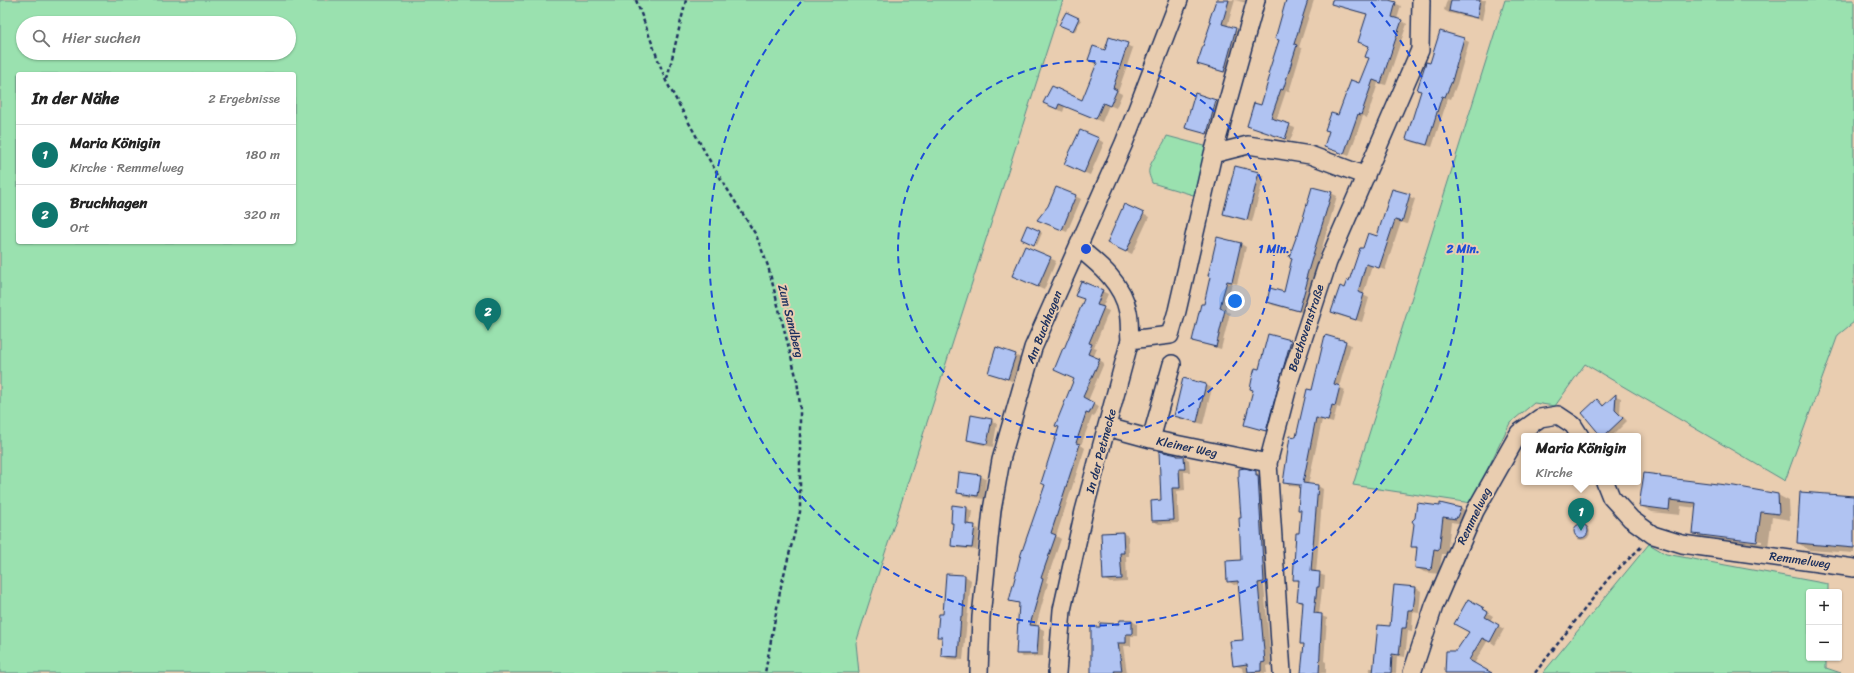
<!DOCTYPE html>
<html lang="de">
<head>
<meta charset="utf-8">
<style>
  body { margin:0; font-family:Sriracha,sans-serif; background:#f6f6f6; color:#222 }
  .controls { position:absolute; right:12px; bottom:12px; display:grid; overflow:hidden; border-radius:4px; box-shadow:0 1px 3px #0004 }
  .controls button { width:36px; height:36px; display:grid; place-items:center; padding:0; border:0; border-bottom:1px solid #e0e0e0; background:#fff; color:#222; font:20px sans-serif }
  .you { position:absolute; left:1235px; top:301px; width:14px; height:14px; margin:-10px; border:3px solid #fff; border-radius:50%; background:#1a73e8; box-shadow:0 0 0 6px #1a73e833 }
  .badge { display:grid; place-items:center; width:26px; height:26px; border-radius:50%; background:#0f766e; color:#fff; font-size:13px; font-weight:700 }
  .pin { position:absolute; translate:-50% -33px; filter:drop-shadow(0 1px 2px #0008) }
  .pin::after { content:''; position:absolute; top:21px; width:14px; height:12px; background:inherit; clip-path:polygon(0 0,100% 0,50% 100%) }
  .popup { position:absolute; left:1521px; top:433px; width:120px; height:52px; box-sizing:border-box; display:grid; place-content:center; border-radius:4px; background:#fff; filter:drop-shadow(0 1px 3px #0005); font-size:13px; white-space:nowrap; color:#767676 }
  .popup b { font-size:15px; color:#222 }
  .popup::after { content:''; position:absolute; left:50%; top:100%; margin-left:-8px; border:8px solid transparent; border-top-color:#fff }
  .list { margin:0; padding:0; list-style:none }
  h2 { display:flex; justify-content:space-between; align-items:center; height:52px; margin:0; padding:0 16px; font-size:17px }
  h2 small { font-size:13px; font-weight:400; color:#767676 }
  .list li { display:grid; grid-template-columns:26px 1fr auto; gap:12px; align-items:center; box-sizing:border-box; height:60px; padding:0 16px; border-top:1px solid #e0e0e0 }
  .list b { display:block; font-size:15px; white-space:nowrap }
  .list p { margin:0; font-size:13px; white-space:nowrap; color:#767676 }
  .list em { font-size:13px; font-style:normal; color:#767676 }
  .icon { flex:none; width:22px; height:22px; fill:none; stroke:currentColor; stroke-width:2; stroke-linecap:round; stroke-linejoin:round }
  .map { position:relative; flex:none; width:1854px; height:673px; overflow:hidden }
  .search { position:absolute; background:#fff; box-shadow:0 1px 3px #0004; left:16px; top:16px; width:280px; height:44px; display:flex; align-items:center; gap:10px; box-sizing:border-box; padding:0 14px; border-radius:22px; color:#767676; font-size:15px }
  .panel { position:absolute; background:#fff; box-shadow:0 1px 3px #0004; left:16px; top:72px; width:280px; height:172px; border-radius:4px }
  .map>svg:first-child { display:block }
  .green { fill:#9ae1af; stroke:#5a8886; fill-rule:evenodd }
  .shadow { fill:#0003; fill-rule:evenodd }
  .building { fill:#b0c3f2; stroke:#1b2f5e }
  .lines { fill:none; stroke-linecap:round; stroke-linejoin:round }
  .minor-casing { stroke:#1b2f5e; stroke-width:20 }
  .path { stroke:#1b2f5e; stroke-width:2.5; stroke-dasharray:4 3; stroke-linecap:butt }
  .minor { stroke:#e9cdb0; stroke-width:17 }
  .ring { fill:none; stroke:#1d4ed8; stroke-width:2; stroke-dasharray:7 5 }
  .labels { text-anchor:middle; stroke-width:4; stroke-linejoin:round; paint-order:stroke }
  .street-label { font-size:12px; fill:#1b2f5e; stroke:#e9cdb0 }
  .centre { fill:#1d4ed8; stroke:#e9cdb0; stroke-width:2 }
  .ring-label { font-size:12px; text-anchor:middle; font-weight:bold; fill:#1d4ed8; stroke:#e9cdb0; stroke-width:4; stroke-linejoin:round; paint-order:stroke }
</style>
</head>
<body>
<div class="map">
<svg width="1854" height="673" viewBox="0 0 1854 673">
  <rect width="100%" height="100%" fill="#e9cdb0"/>
  <filter id="ink" filterUnits="userSpaceOnUse"><feTurbulence type="fractalNoise" baseFrequency=".025" numOctaves="2"/><feDisplacementMap in="SourceGraphic" scale="8" xChannelSelector="R" yChannelSelector="G"/><feConvolveMatrix kernelMatrix="1 2 1 2 8 2 1 2 1" color-interpolation-filters="sRGB"/></filter>
  <g filter="url(#ink)">
    <path class="green" d="M0,0h1063l-207,643 3,30h-859zM23,23h266v30h-266zM18,74h276v168h-276z
      M1505,0h349v322l-16,13 -53,146 -200,-117 -30,42 -21,-3 -24,20 -39,80 -118,-18z
      M1167,136l45,12 -12,49 -48,-14c-1,-4 -4,-9 -3,-13 0,-7 14,-24 18,-34z
      M1649,544l17,10 162,30v8h-19v66h17v10l15,5h-298z"/>
    <path class="shadow" d="M1217,0h18l-8,27 14,6 -12,41 -31,-10 14,-42z
      M1235,0h18l-2,4z
      M1288,0h26l-15,47 3,2 -13,43 -3,-1 -10,30 19,7 -5,13 -42,-15 13,-19 19,-66 -4,-2z
      M1337,0h48l10,3 6,3 -4,13 10,5 -21,61 -8,-2 -11,35 -4,-2 -14,40 -24,-10 13,-30 22,-32 10,-26v-11l-11,-5 9,-27 -27,-8 -5,-3z
      M1447,0h39l-4,20 -33,-7 -5,-3z
      M1066,13l15,7 -6,11 -12,-5z
      M1110,38l23,10 -15,44 4,2 -6,14 -7,-3 -7,17 -37,-16 -2,6 -18,-9 37,-2 16,-37 -9,-5 16,-8z
      M1463,39l6,3 -12,42 -6,15 -3,-1 -16,49 -19,-5 -5,-4 23,-74z
      M1195,95l27,9 -9,32 -27,-9z
      M1098,139l6,4 -14,32 -25,-11 7,-17z
      M1259,173l5,3 -12,46 -23,-6 -5,-3z
      M1393,190l22,9 -8,25 -6,-2 -16,48 -13,-4 -9,29 6,3 -7,24 -24,-7 -6,-3 18,-30 13,-32 15,-12z
      M1331,193l6,3 -25,86 1,1 -8,30 -32,-8 -5,-3 17,-9 14,-57z
      M1075,196l6,3 -14,33 -28,-12z
      M1143,214l6,3 -17,37 -24,-11z
      M1040,231l2,2 -5,12 -12,-5z
      M1218,239l23,5 5,3 -9,37 -5,-1 -7,28 5,2 -9,36 -22,-6 -6,-3 11,-34z
      M1050,258l6,3 -12,29 -31,-14z
      M1102,291l6,3 -6,14 7,3 -15,36 3,1 -3,8 10,7 -16,38 11,6 -5,10 -2,-1 -11,29 4,3 -29,88 5,3 -15,43 2,1 -12,43 8,4 -1,26 -20,1 -6,-4 3,-49 -9,-4 35,-115 29,-106 -10,-29 20,-50 -4,-2z
      M1268,336l23,5 5,3 -25,89 -26,-9 9,-34 -3,-1 8,-19z
      M1345,342l6,3 -12,42 6,3 -5,18 -3,-1 -4,16 -11,-3 -14,65 10,1 5,3 -7,84 9,3 -1,13h-2l-3,26 8,3 -3,43 2,1v11h-24l3,-28 -4,-2 2,-39 -5,-3 2,-19 -6,-3 8,-68 -3,-2 2,-22 -11,-1 -5,-3 12,-45 16,-46z
      M996,349l26,9 -8,24 -25,-10z
      M1184,380l22,5 6,3 -9,36 -22,-5 -6,-3z
      M1616,396l5,2 -1,15 7,8 -15,15h-9l-14,-14 8,-22 8,6z
      M991,420l6,4 -4,23 -19,-4 -6,-3z
      M1160,452l24,5 5,3 1,12h-6l1,18 -8,1 2,32 -20,1 -6,-3 9,-20z
      M1255,472l6,3 9,110h-6l7,80 -5,1 1,7h-24l-1,-5 -8,-3 10,-24 -5,-57 -5,1 -6,-4 14,-20z
      M980,476l6,3 -2,20 -20,-3 -6,-4z
      M1660,476l5,3 113,16 11,6 1,19 -18,-3 -4,30 -63,-7 -11,-7 3,-25 -16,-2 -1,9 -28,-3 -11,-6zM1704,534l58,7v2l-58,-7z
      M1854,497v56l-45,-3 -11,-7z
      M1441,504l20,4 8,5 -5,11 -13,-2 -4,32h-5l-3,20 -15,-2 -8,-5 2,-18 -6,-3 4,-28 25,-11z
      M953,506l14,2 5,3 -2,15 9,3 -2,21 -20,-2 -5,-3 2,-21 -2,-2z
      M1574 532a8 8 0 1 1 16 0a8 8 0 1 1-16 0Z
      M1123,533l5,3 1,20h-3l1,26 -17,1 -6,-4z
      M947,575l18,1 6,4 -8,80 -15,-1 -6,-3 1,-17 -5,-3 6,-21z
      M1416,588l5,3 -2,22 -6,-1 -1,19 -4,-1 -3,27 -8,-1 -1,17h-27l1,-5h5l15,-41z
      M1469,600l20,12 -1,1 5,3 -3,5 14,8 -9,16 -7,-5 -14,24 9,9h-37l10,-22 14,-19z
      M1132,621l5,3v12h-6v10h-8l4,27h-35v-45l28,-3z"/>
    <path class="building" d="M1216,0h13l-7,24 14,4 -12,44 -27,-8 14,-42 -2,-1z
      M1286,0h22l-14,44 3,1 -14,45 -2,-1 -10,29 19,6 -5,15 -38,-13 7,-23 7,2 9,-30 -2,-1 11,-34 -4,-1z
      M1332,0h57l7,2 -4,15 10,3 -21,63 -8,-3 -12,35 -3,-1 -14,40 -20,-7 5,-16 -4,-1 6,-17 7,2 13,-35 8,3 10,-25 -4,-1 4,-11 -11,-4 9,-28 -36,-10z
      M1451,0h29l-3,18 -28,-7z
      M1066,12l13,6 -6,13 -14,-6z
      M1440,31l24,7 -12,43 -7,16 -3,-1 -15,49 -21,-6 15,-48 -4,-1 9,-28 4,1z
      M1109,37l19,6 -15,45 4,2 -7,16 -7,-3 -7,16 -37,-15 -2,5 -14,-6 9,-17 30,14 15,-37 -9,-3 5,-14 12,4z
      M1195,93l21,7 -9,34 -22,-6z
      M1080,130l19,8 -15,35 -20,-9z
      M1235,166l24,6 -12,48 -24,-6z
      M1056,187l20,8 -14,35 -25,-10 11,-14z
      M1312,187l20,5 -26,86 2,1 -9,32 -32,-9 3,-14 14,4 8,-34 -3,-1 8,-22h1z
      M1392,189l18,5 -8,28 -7,-2 -16,48 -13,-4 -8,28 6,2 -8,26 -25,-8 9,-26 4,2 3,-8 2,1 11,-33h3l5,-15 9,3z
      M1124,204l20,9 -18,39 -19,-9z
      M1027,225l13,6 -6,14 -13,-6z
      M1217,237l24,6 -9,39 -5,-1 -4,14 -3,13 5,2 -9,37 -24,-6 9,-37h3l6,-27 -2,-1z
      M1025,246l26,11 -13,30 -26,-11z
      M1081,281l22,9 -6,15 7,2 -15,36 3,1 -4,10 12,5 -17,38 11,6 -5,11 -3,-1 -10,30 4,1 -29,89 5,2 -15,43 2,1 -13,46 9,1 -2,28h-21l3,-51 -10,-2 12,-47 24,-69 -4,-2 18,-56 -4,-1 19,-47 -20,-9 9,-22 1,1 20,-50 -9,-3z
      M1268,334l23,6 -25,91 -22,-6 9,-35 -3,-1 2,-10 3,-11 4,1z
      M1325,335l21,6 -12,43 6,2 -5,20 -3,-1 -4,16 -12,-3 -13,65 15,2 -7,86 9,1 -1,15h-2l-3,26 8,1 -3,59h-18l3,-29h-4l3,-42 -6,-1 2,-21h-6l3,-47h3l2,-23h-3l2,-25 -17,-2 7,-47 6,1 11,-48 5,1z
      M996,347l20,7 -8,25 -20,-6z
      M1183,378l23,6 -9,38 -23,-6z
      M1616,394l-1,16 8,8 -19,18h-3l-19,-23 15,-14 6,7z
      M971,415l21,4 -5,25 -20,-4z
      M1159,451l18,4v1h7l1,13h-6l1,19h-8l2,32 -22,1 -1,-20 10,-1z
      M1245,468l11,3v4h2l6,107 -6,1 7,79 -4,1v8l-13,1 -1,-8 -14,2 -3,-25 13,-1 -5,-59 -11,1 -1,-21 15,-1 -2,-42h2l-3,-41h1v-8z
      M959,472l22,3 -3,21 -21,-3z
      M1644,473l16,2v2l74,9 44,8 1,20 -18,-2 -4,30 -64,-8 3,-31 -26,-3 -1,10 -30,-4z
      M1800,492l54,4v52l-57,-5z
      M1417,503l23,3v-3l21,5 -5,11 -13,-2 -4,33 -5,-1 -3,21 -16,-2 2,-21h-6l3,-23 -2,-3 3,-3z
      M952,505l15,2 -1,17 9,1 -3,23 -21,-2 2,-23h-2z
      M1574 531a7 7 0 1 1 14 0a7 7 0 1 1-14 0Z
      M1123,532l1,21h-4l2,26 -19,1 -2,-47z
      M946,574l19,1 -2,41h-2l-3,41 -17,-1 1,-19h-5l2,-23h4z
      M1394,585l22,2 -3,23h-5l-2,18h-4l-3,27 -7,-1 -1,19h-18l5,-48 12,1z
      M1468,599l16,9 -1,1 5,3 -3,5 14,8 -9,17 -8,-4 -13,22 23,13h-47l1,-22h10l13,-19 -15,-8z
      M1120,620h12v14h-6v9h-8l4,28h-8l1,2h-24v-46h9v-4l19,1z"/>
    <g class="lines">
      <g class="minor-casing">
        <path id="minor" d="M1213,154l35,-9 62,10 56,21
          M1130,340l40,-5 7,-24 36,-157 43,-154
          M1107,427l44,12 117,24
          M1151,439l21,-75
          M1605,482l6,15 20,22 22,16 29,9 172,24
          M979,673l2,-56 11,-107 9,-50 32,-112 91,-205 55,-143
          M1057,673l5,-63 22,-99 46,-171c-1,-9 0,-19 -2,-28 -5,-28 -28,-47 -49,-64
          M1282,673l-14,-210 22,-84 38,-117 92,-212 1,-50
          M1412,673l22,-67 41,-95 44,-78 21,-15 18,-3 15,10 7,11"/>
      </g>
      <path class="path" d="M636,0l30,81 45,82 45,72 12,31 29,114 3,25v107l-19,74 -16,87
        M667,79l19,-79
        M1535,673l73,-94 33,-32"/>
      <use href="#minor" class="minor"/>
    </g>
  </g>
  <g class="ring">
    <circle cx="1086" cy="249" r="188"/>
    <path d="M1371 2A377 377 0 1 1 801 2"/>
  </g>
  <g class="labels">
    <g class="street-label">
      <text transform="translate(791 321) rotate(76)" y="4">Zum Sandberg</text>
      <text transform="translate(1044 327) rotate(-68)" y="4">Am Buchhagen</text>
      <text transform="translate(1306 328) rotate(-72)" y="4">Beethovenstraße</text>
      <text transform="translate(1187 447) rotate(12)" y="4">Kleiner Weg</text>
      <text transform="translate(1101 451) rotate(-75)" y="4">In der Petmecke</text>
      <text transform="translate(1474 516) rotate(-64)" y="4">Remmelweg</text>
      <text transform="translate(1800 560) rotate(8)" y="4">Remmelweg</text>
    </g>
  </g>
  <circle cx="1086" cy="249" r="6" class="centre"/>
  <g class="ring-label">
    <text x="1274" y="253">1 Min.</text>
    <text x="1463" y="253">2 Min.</text>
  </g>
</svg>
<div class="controls">
<button>+</button>
<button>−</button>
</div>
<div class="you"></div>
<div class="pin badge" style="left:1581px;top:531px">1</div>
<div class="popup"><b>Maria Königin</b>Kirche</div>
<div class="pin badge" style="left:488px;top:331px">2</div>
<div class="search"><svg class="icon" aria-label="search" viewBox="0 0 24 24"><circle cx="10" cy="10" r="6"/><path d="M15 15l6 6"/></svg>Hier suchen</div>
<section class="panel">
<h2>In der Nähe<small>2 Ergebnisse</small></h2>
<ul class="list">
<li><span class="badge">1</span><div><b>Maria Königin</b><p>Kirche · Remmelweg</p></div><em>180 m</em></li>
<li><span class="badge">2</span><div><b>Bruchhagen</b><p>Ort</p></div><em>320 m</em></li>
</ul>
</section>
</div>
</body>
</html>
